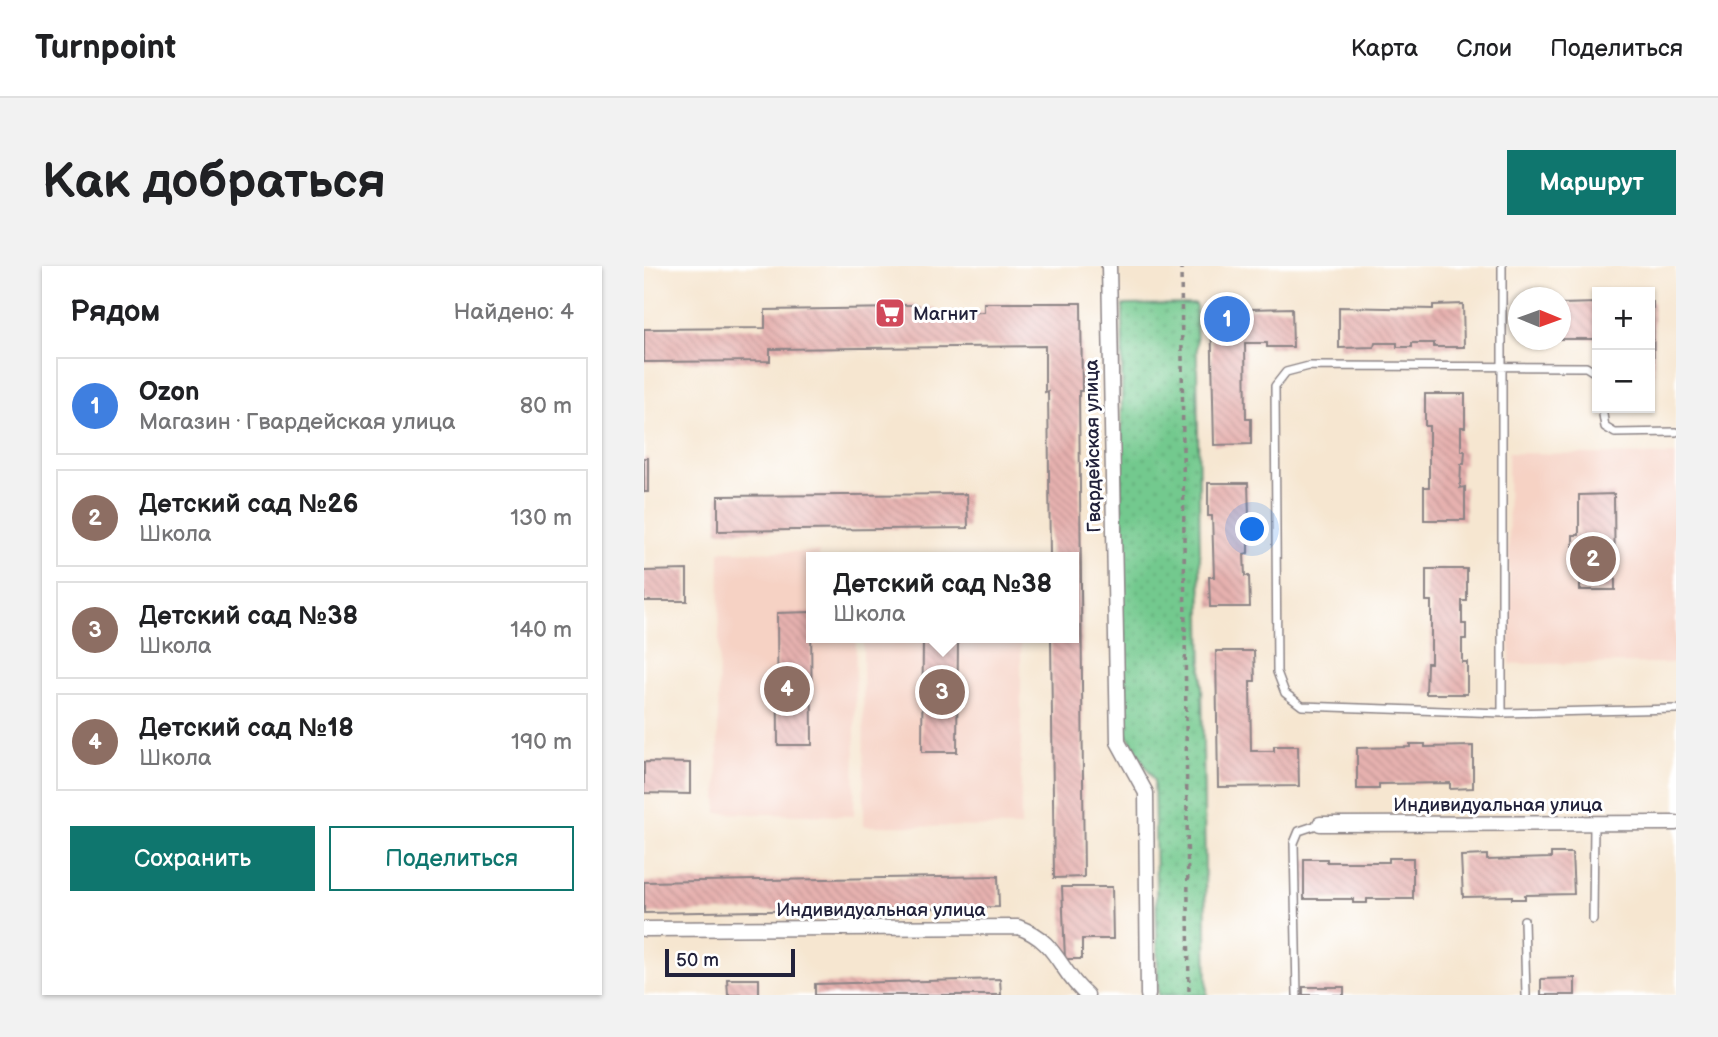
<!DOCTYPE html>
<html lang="ru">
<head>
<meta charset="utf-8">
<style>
  body { margin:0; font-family:"Balsamiq Sans",sans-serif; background:#f2f2f2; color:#202124 }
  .controls { position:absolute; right:21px; top:21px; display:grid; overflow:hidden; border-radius:0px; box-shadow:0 2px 5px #0004 }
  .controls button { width:63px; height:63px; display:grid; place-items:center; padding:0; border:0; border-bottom:2px solid #e0e0e0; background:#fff; color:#202124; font:35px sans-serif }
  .compass { position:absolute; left:864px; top:21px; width:63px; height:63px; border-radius:50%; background:#fff; box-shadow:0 2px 5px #0004; rotate:91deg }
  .scale { position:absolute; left:21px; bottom:18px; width:130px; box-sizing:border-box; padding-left:7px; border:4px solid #22223b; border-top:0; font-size:19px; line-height:24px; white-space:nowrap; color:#22223b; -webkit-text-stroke:5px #fff; paint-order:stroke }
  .you { position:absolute; left:609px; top:264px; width:24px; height:24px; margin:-18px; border:5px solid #fff; border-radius:50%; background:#1a73e8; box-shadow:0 0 0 10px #1a73e833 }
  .badge { display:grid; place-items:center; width:46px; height:46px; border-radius:50%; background:#0f766e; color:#fff; font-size:23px; font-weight:700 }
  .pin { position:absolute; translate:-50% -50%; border:4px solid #fff; box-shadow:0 2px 7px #0006 }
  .popup { position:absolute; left:162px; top:286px; width:273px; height:91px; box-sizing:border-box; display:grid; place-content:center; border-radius:0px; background:#fff; filter:drop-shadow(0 2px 5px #0005); font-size:23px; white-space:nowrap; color:#757577 }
  .popup b { font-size:26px; color:#202124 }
  .popup::after { content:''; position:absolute; left:50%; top:100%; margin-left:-14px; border:14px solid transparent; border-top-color:#fff }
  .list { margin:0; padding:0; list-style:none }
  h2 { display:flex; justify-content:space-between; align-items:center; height:91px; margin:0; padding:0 28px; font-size:30px }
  h2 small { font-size:23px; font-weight:400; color:#757577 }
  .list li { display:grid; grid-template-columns:46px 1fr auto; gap:21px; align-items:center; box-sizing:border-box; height:98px; margin:0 14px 14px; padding:0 14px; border:2px solid #e0e0e0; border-radius:0px }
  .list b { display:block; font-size:26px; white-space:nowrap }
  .list p { margin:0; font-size:23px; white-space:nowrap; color:#757577 }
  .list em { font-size:23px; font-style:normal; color:#757577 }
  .actions { display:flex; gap:14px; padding:21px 28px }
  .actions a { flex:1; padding:16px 0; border:2px solid #0f766e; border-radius:0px; text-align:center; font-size:24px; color:#0f766e }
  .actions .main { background:#0f766e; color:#fff }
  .map { position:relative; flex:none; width:1032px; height:729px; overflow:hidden; border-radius:0px }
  header { display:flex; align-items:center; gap:42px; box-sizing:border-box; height:98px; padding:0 35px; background:#fff; border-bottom:2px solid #e0e0e0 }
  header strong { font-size:33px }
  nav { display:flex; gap:38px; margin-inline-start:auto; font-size:24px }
  .intro { display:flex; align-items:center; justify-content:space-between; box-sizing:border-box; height:168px; padding:0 42px }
  h1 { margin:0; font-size:49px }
  .button { padding:18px 32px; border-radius:0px; background:#0f766e; color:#fff; font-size:24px; font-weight:700 }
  main { display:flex; gap:42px; padding:0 42px }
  aside { flex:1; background:#fff; border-radius:0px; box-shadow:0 2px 5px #0004 }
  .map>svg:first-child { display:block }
  .built { fill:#f6d2c4 }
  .park { fill:url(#park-dots); stroke:#4a7664; stroke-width:2 }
  .building { fill:url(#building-back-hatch) }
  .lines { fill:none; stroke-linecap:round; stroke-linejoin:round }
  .lane-casing { stroke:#8c8486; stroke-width:10 }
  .street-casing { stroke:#8c8486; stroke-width:17 }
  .path { stroke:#8c8486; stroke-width:3.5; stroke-dasharray:5 5; stroke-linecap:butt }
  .lane { stroke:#fff; stroke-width:7 }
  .street { stroke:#fff; stroke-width:14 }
  .labels { text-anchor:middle; stroke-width:6; stroke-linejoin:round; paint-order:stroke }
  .poi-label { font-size:19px; fill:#22223b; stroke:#fff; text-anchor:start }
  .street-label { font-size:19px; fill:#22223b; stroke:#fff }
</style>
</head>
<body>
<header>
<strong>Turnpoint</strong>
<nav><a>Карта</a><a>Слои</a><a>Поделиться</a></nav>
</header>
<div class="intro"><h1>Как добраться</h1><a class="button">Маршрут</a></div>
<main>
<aside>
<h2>Рядом<small>Найдено: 4</small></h2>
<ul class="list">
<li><span class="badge" style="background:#3f7fe0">1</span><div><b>Ozon</b><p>Магазин · Гвардейская улица</p></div><em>80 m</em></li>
<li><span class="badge" style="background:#8d6e63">2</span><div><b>Детский сад №26</b><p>Школа</p></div><em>130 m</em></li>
<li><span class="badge" style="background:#8d6e63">3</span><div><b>Детский сад №38</b><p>Школа</p></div><em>140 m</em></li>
<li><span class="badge" style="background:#8d6e63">4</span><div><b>Детский сад №18</b><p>Школа</p></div><em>190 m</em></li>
</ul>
<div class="actions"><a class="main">Сохранить</a><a>Поделиться</a></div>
</aside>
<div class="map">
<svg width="1032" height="729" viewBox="0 0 1032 729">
  <defs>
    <pattern id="park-dots" width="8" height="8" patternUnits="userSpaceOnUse" patternTransform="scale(1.75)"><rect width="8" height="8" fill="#73c98e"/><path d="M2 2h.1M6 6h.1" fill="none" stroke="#63ac7b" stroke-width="1.8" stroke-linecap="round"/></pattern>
    <pattern id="building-back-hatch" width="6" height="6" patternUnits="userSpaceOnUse" patternTransform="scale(1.75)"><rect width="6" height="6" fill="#e6b1af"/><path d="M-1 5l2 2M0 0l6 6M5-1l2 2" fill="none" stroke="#c59897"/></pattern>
  </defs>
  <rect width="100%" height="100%" fill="#fff"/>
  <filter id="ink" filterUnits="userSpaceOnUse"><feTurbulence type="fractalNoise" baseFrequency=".0143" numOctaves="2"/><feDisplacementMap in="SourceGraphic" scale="14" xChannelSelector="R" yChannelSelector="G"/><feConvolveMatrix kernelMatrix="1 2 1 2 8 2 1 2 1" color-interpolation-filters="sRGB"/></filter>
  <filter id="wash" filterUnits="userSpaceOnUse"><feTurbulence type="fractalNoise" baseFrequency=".00686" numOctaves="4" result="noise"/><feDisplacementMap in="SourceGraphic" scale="28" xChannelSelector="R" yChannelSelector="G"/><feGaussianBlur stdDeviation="1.57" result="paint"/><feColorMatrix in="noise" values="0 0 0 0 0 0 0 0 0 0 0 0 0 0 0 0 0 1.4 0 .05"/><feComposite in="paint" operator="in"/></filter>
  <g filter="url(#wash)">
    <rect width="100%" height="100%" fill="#f6e6d0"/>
    <path class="built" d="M864,187l168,2v208l-166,1z
      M76,285l99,1v5h-8v81h45l-2,178 -137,-3z
      M219,372h158v189l-157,-1z"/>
    <path class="park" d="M552,38l11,691h-49l-4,-215 -36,-60 5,-415z"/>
    <g id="blocks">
      <path class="building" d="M1006,36h3l1,84h-4z
        M340,37h97l1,88h-3l5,486 -30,1 -3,-240h22v-81h-23l-2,-166 -3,1v-46l-275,3v12l-126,1v-33l121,-1v-18l136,-2 1,-3h16v3h18v5l48,-1z
        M953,37v36h-37v-35z
        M819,38l1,43h-30v-4h-22v4h-15v-4h-22l-1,4 -35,1v-41l94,2v-4z
        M648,42l1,39h-26v-4h-22l1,76h5v25l-37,1 -3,-135z
        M781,128h40v33h-4v24h4l-1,13h-3l-1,24 5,-1v33h-41v-33h5v-61h-4z
        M0,192h4v34h-4z
        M564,217h40l1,34h-5v23h4v13l-4,1 1,22h4l1,31h-40l-1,-30h5l-2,-61h-4z
        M323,228l1,34 -250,3v-35z
        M970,228l1,96h-35v-39h-7v-16h6v-40z
        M782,303h41v32h-5v23h4v15h-4v23h5v32h-41l1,-31h4v-62h-5z
        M43,304v31h-43v-30z
        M167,346l1,133h-34l-1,-132z
        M279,372h35l-1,114h-35z
        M572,385h38l1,30h-5l1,70h23v-5h24l1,40 -81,1z
        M766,478h15v3l48,-1v42l-23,1v-6l-71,1v5h-22v-41l53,-1z
        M0,496l46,1v31l-46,-1z
        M907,587h21l2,41 -49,1v4h-13v-3l-49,1 -2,-41 26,-1v5l64,-2z
        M745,592h24v41h-46v4h-14v-4h-49v-40h23v3h62z
        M354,610l1,31 -355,6v-31z
        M418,621h50l1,52h-31v20h-17z
        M931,712v17h-34v-16z
        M83,713h32v16h-31z
        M356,713l1,16h-186v-11z
        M659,721h41v8h-41z"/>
    </g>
  </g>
  <g filter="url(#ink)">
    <use href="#blocks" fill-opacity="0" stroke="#8c8486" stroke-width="2"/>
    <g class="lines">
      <g class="lane-casing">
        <path id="lane" d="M953,108l-11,-7 -277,-1 -23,6 -11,14 2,286 8,21 17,13 200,7 174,-4
          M958,142l3,19 10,6 61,-1
          M858,447v-447
          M880,654l2,75
          M949,654l1,-97
          M653,729l-3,-152 5,-12 21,-7"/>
      </g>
      <g class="street-casing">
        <path id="street" d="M465,0l9,476 28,51 2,202
          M676,558l356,-1
          M0,663l374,-2c41,15 40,44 69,68"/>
      </g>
      <path class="path" d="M537,0l8,729"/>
      <use href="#lane" class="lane"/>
      <use href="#street" class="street"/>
    </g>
  </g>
  <defs>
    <g id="supermarket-square" transform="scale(1.575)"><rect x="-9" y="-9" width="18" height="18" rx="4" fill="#d1495b" stroke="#fff"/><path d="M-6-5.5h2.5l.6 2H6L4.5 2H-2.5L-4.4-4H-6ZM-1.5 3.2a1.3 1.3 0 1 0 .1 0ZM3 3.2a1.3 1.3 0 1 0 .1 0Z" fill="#fff"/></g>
  </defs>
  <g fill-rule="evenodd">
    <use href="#supermarket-square" x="246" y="47"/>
  </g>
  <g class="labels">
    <g class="poi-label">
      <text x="269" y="54">Магнит</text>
    </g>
    <g class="street-label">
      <text transform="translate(448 180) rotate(-91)" y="7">Гвардейская улица</text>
      <text x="854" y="545">Индивидуальная улица</text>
      <text x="237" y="650">Индивидуальная улица</text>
    </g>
  </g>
</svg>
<div class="controls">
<button>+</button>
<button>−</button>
</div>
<svg class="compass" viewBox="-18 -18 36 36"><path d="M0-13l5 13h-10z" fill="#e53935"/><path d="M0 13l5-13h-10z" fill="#757577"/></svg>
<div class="scale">50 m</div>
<div class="you"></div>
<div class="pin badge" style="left:583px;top:53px;background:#3f7fe0">1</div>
<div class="pin badge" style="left:949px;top:293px;background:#8d6e63">2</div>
<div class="pin badge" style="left:298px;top:426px;background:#8d6e63">3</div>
<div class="popup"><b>Детский сад №38</b>Школа</div>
<div class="pin badge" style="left:143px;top:423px;background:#8d6e63">4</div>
</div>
</main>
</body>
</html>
